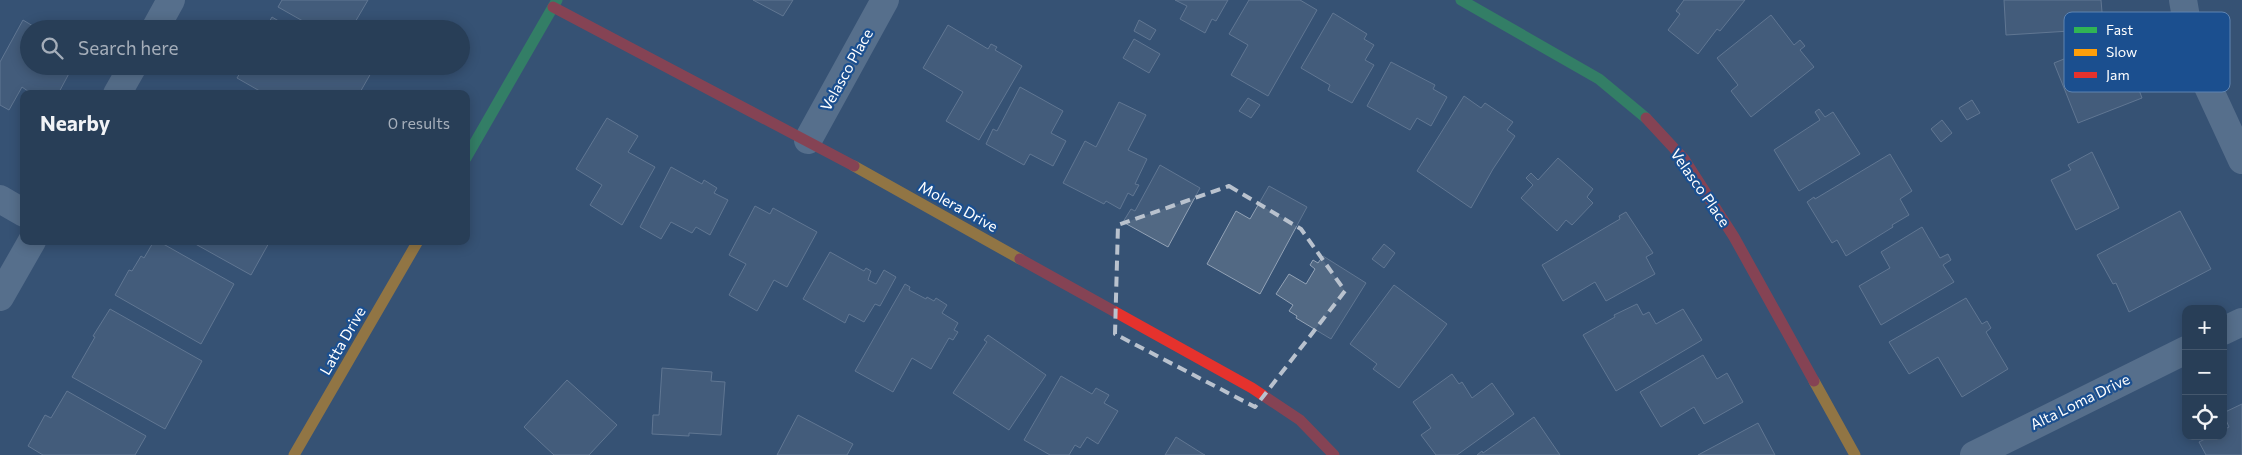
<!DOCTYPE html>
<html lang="en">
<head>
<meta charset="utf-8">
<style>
  body { margin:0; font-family:Commissioner,sans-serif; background:#344961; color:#f1f3f6 }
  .controls { position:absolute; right:15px; bottom:15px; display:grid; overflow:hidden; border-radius:10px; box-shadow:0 2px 12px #0003 }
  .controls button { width:45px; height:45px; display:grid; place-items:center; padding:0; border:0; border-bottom:1px solid #44576d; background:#283e57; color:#f1f3f6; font:25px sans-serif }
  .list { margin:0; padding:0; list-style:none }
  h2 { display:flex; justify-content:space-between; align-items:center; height:65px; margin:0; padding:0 20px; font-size:21px }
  h2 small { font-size:16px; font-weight:400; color:#a5aeba }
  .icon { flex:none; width:28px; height:28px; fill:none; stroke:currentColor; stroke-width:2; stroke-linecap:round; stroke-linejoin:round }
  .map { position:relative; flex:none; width:2242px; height:455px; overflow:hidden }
  .search { position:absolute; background:#283e57; box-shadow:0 2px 12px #0003; left:20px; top:20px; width:450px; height:55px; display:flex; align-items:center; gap:12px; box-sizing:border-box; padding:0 18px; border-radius:28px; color:#a5aeba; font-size:19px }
  .panel { position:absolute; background:#283e57; box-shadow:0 2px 12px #0003; left:20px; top:90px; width:450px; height:155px; border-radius:10px }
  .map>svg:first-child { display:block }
  .building { fill:#526984; stroke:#92a2b6 }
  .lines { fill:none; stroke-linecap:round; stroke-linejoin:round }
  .street { stroke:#7d92a8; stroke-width:28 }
  .fast { stroke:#30b455; stroke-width:11 }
  .slow { stroke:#ff9f0a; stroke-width:11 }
  .jam { stroke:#e5322d; stroke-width:11 }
  .marked { fill:none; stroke:#b9c2ce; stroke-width:4; stroke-dasharray:10 6; stroke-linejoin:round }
  .labels { text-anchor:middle; stroke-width:4.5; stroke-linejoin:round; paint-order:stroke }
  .street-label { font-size:15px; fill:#fff; stroke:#1b4f8f }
  .key { fill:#1b4f8f; stroke:#5f84b1; stroke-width:1 }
  .key-label { font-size:14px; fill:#fff }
</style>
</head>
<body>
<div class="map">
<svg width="2242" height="455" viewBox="0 0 2242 455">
  <rect width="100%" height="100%" fill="#365274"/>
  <path class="building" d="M282,0h86l-17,29h-19l-10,-6 -5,6 -39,-22z
    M753,0h40l-10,16z
    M1175,0h53l-12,21 -4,-2 -7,14 -25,-14 7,-13z
    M1249,0h51l17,10 -49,86 -37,-21 17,-30 -19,-11z
    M1684,0h61l-25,31 -3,-2 -19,25 -30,-24 12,-16 -4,-3z
    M2004,0h97l2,24 -34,2 1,5 -64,4z
    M1333,13l34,21 -3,5 10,6 -9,15 9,5 -22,38 -24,-13 2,-5 -29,-17z
    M1771,15l23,30 6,-5 5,6 -5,4 14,17 -63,50 -20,-26 7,-6 -21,-27z
    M272,17l20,12h-27z
    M23,20l15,9h-9v37h44l-15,28h-26l-10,-7 -13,23 -9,-5v-43z
    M1139,20l17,10 -6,10 -16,-9z
    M948,25l40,24 3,-5 6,3 -2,3 27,16 -43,74 -33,-19 17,-29 -40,-24z
    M1134,39l26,15 -11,19 -26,-15z
    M2094,47l11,26 19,-7 4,10 5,-2 9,24 -64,25 -24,-60z
    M1391,62l44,23 -2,4 14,8 -16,29 -14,-8 -7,12 -43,-24z
    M244,66h114l13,7 -12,21h-94l-28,-16z
    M1020,87l43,24 -12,22 15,8 -13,25 -23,-12 -6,11 -38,-21 7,-15 4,2z
    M1464,96l17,12 4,-5 28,19 -6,8 8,6 -22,33 -22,39 -54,-37z
    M1248,98l12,7 -9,13 -12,-7z
    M1972,100l8,13 -13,7 -8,-12z
    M1119,102l27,13 -18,35 19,9 -12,25 4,1 -6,11 -5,-3 -8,16 -14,-8 -2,3 -41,-21 22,-42 11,6z
    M1819,109l6,8 8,-5 27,42 -61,37 -25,-41 46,-30 -5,-8z
    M607,118l31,18 -10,16 27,15 -33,58 -32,-20 12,-20 -26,-16z
    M1942,120l10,13 -11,9 -10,-13z
    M2092,152l27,56 -43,22 -25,-50 20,-10 -3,-5z
    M1890,154l22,37 -12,8 9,16 -17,10 1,2 -47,29 -9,-16 -5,3 -25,-41 7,-5 1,2z
    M1558,158l35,31 -6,8 6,6 -21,22 -6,-5 -9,11 -36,-33 12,-13 -7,-7 5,-5 7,7z
    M1160,165l40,23 -32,59 -45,-25 8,-13 4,2z
    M671,167l31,17 2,-4 13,8 -3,5 14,7 -18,35 -14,-8 -4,6 -21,-11 -10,17 -21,-12z
    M1269,186l38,21 -47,87 -53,-30 29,-53 14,8z
    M755,206l15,8 3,-6 44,24 -30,55 -13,-7 -17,31 -28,-16 17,-31 -17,-9z
    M2180,211l31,58 -82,43 -13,-29 -3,1 -16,-29z
    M1626,212l27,41 -7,4 9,17 -49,27 -11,-19 -32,19 -21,-36 78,-46 -1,-3z
    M1922,227l18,31 8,-4 3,6 -8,5 11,17 -73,43 -22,-39 31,-18 -9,-16z
    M154,241h4l76,43 -33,60 -86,-49 14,-25 3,1 9,-15 3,2z
    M190,241h80l-19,34z
    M1384,244l11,9 -11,15 -12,-9z
    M830,252l34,19 2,-3 5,3 -3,9 8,4 8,-14 12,7 -16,29 -5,-2 -11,18 -15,-8 -4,9 -42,-24z
    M1323,256l43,27 -35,56 -35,-21 1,-2 -8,-5 4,-6 -17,-11 13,-20 17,10 9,-15 -5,-4 3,-5 5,3z
    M905,284l5,3 -1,3 17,9 1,-2 7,4 2,-3 11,7 -5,8 16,10 -4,7 4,2 -5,8 -4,-2 -18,31 -19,-11 -19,34 -38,-21z
    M1394,285l53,39 -48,64 -26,-19 4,-5 -27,-20z
    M1966,298l16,26 5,-3 4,7 -5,4 22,37 -46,28 -24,-40 -29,17 -20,-32z
    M1637,304l6,11 6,-3 7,12 27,-15 19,31 -86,51 -33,-56 32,-18 -1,-2z
    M110,309l92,52 -37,68 -93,-52 23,-40 -2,-1z
    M988,335l58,40 -37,55 -56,-37 34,-51 -3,-2z
    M1703,355l14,24 10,-6 16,29 -39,22 -10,-17 -33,20 -21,-35z
    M662,368l50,4 -1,9 14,1 -4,53 -32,-2v3l-37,-2 1,-19h6z
    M1452,374l7,10 3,-2 10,16 20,-15 22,31 -57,41h-21l-15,-20 10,-7 -18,-26z
    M1061,376l31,18 4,-6 13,7 -5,8 14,8 -20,33 -11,-7 -7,11 -5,-3 -6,10h-19l-26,-15z
    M567,380l50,45 -28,30h-35l-30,-28z
    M67,391l79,45 -11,19h-92l-15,-9 17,-31 6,3z
    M2242,404v51h-36l-7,-13 12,-6h12v-6l6,-3 -6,-14z
    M798,415l55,29 -6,11h-70z
    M1534,417l26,38h-83l5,-4 1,2z
    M1758,423l17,32h-77z
    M1176,437l27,17 2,1h-40z"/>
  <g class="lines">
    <path class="street" d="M2183,0l9,52 50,108
      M155,29l16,-29
      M117,94l16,-28
      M808,140l77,-140
      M0,199l24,14
      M0,297l32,-56
      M2223,331l19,-9
      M1974,455l212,-105"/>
    <path class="fast" d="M1461,0l138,79 47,39
      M466,158l91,-158"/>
    <path class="slow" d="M854,166l166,93
      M1814,381l41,74
      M294,455l124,-214"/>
    <path class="jam" d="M553,7l301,159
      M1646,118l38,41 50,78 80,144
      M1020,259l232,129 48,32 34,35"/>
  </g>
  <path d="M0 0H2242V455H0ZM1229,186l72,43 44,62 -90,116 -140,-73 3,-109z" fill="#365274" fill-opacity=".55" fill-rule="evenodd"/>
  <path class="marked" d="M1229,186l72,43 44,62 -90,116 -140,-73 3,-109z"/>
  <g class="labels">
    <g class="street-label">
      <text transform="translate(847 70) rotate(-61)" y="5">Velasco Place</text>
      <text transform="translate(1700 188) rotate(55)" y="5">Velasco Place</text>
      <text transform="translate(958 207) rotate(29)" y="5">Molera Drive</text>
      <text transform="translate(343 341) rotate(-60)" y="5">Latta Drive</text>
      <text transform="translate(2080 402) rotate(-26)" y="5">Alta Loma Drive</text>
    </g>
  </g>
  <rect x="2064" y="12" width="166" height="80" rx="8" class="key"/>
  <rect x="2074" y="27" width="23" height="6" fill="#30b455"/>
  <rect x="2074" y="49" width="23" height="7" fill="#ff9f0a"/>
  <rect x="2074" y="72" width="23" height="6" fill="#e5322d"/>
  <g class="key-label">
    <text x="2106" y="35">Fast</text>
    <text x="2106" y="57">Slow</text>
    <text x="2106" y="80">Jam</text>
  </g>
</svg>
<div class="controls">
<button>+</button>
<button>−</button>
<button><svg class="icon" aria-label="locate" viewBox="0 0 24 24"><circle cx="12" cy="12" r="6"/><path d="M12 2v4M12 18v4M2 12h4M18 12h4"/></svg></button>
</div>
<div class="search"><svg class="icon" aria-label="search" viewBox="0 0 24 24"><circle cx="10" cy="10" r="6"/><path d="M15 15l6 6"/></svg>Search here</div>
<section class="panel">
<h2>Nearby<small>0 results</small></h2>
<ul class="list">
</ul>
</section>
</div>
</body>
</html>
